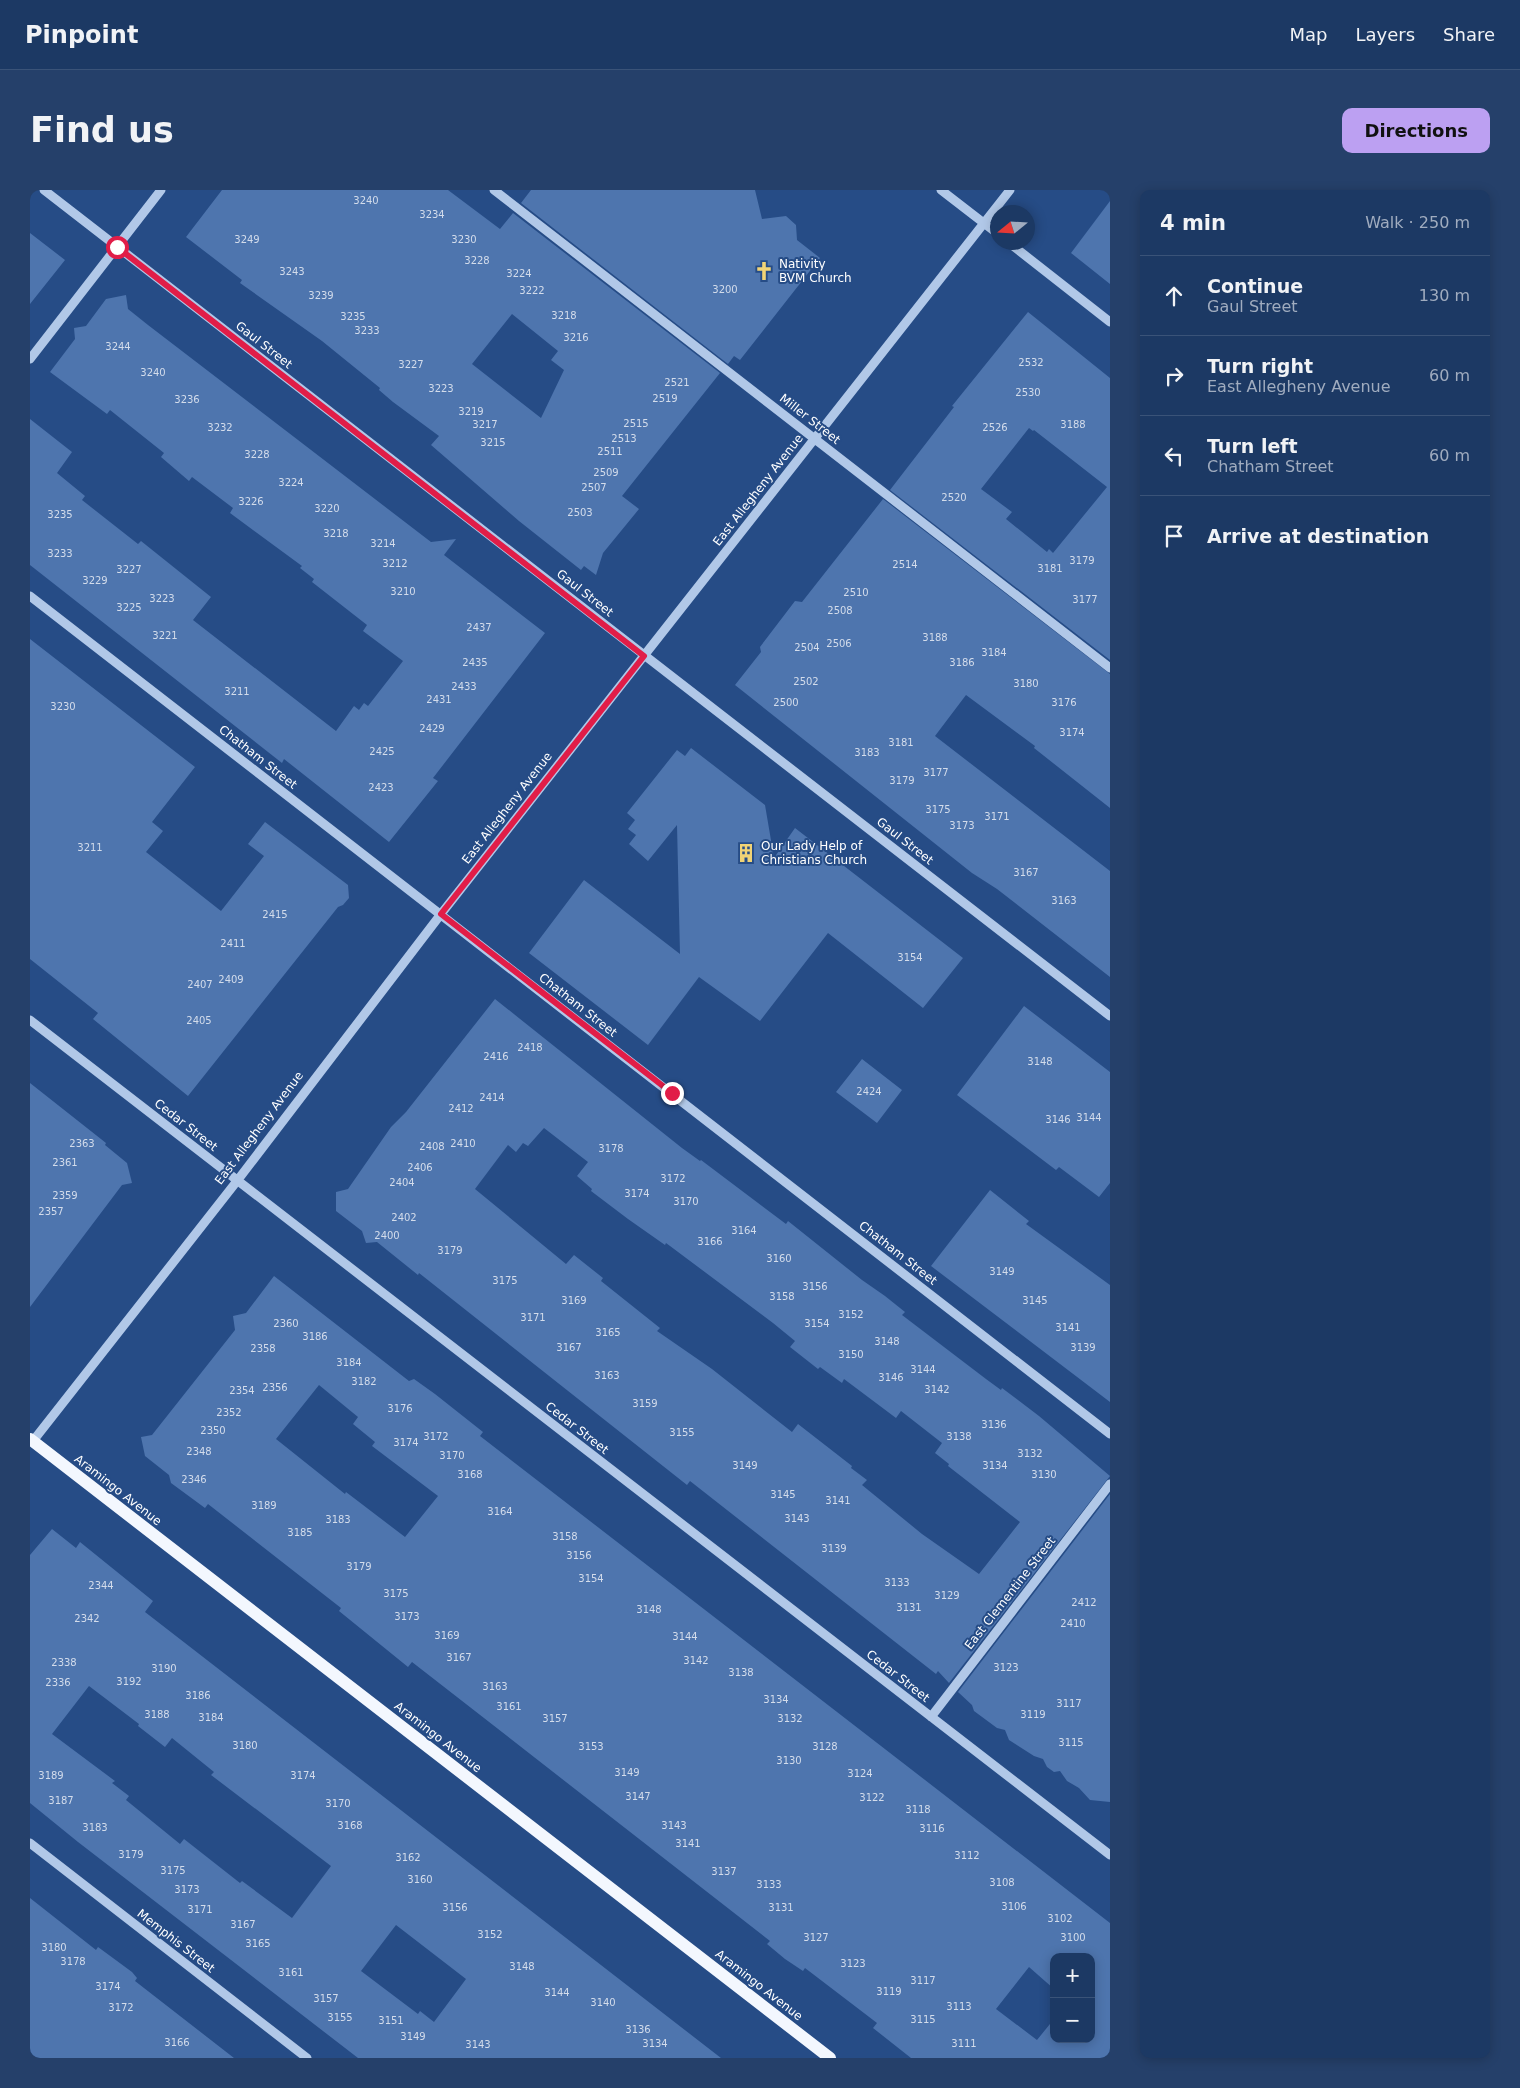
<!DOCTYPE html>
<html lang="en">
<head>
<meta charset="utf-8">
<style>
  body { margin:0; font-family:"DejaVu Sans",sans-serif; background:#25406a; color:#f1f3f6 }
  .controls { position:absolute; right:15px; bottom:15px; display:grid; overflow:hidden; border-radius:10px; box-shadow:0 2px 12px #0003 }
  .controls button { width:45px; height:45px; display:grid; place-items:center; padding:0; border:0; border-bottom:1px solid #3a5378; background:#1c3964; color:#f1f3f6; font:25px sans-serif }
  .compass { position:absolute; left:960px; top:15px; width:45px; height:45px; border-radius:50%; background:#1c3964; box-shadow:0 2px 12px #0003; rotate:252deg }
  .stop { position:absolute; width:15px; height:15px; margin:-11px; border:4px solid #e11d48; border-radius:50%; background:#fff }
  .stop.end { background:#e11d48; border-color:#fff; box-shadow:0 1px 5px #0008 }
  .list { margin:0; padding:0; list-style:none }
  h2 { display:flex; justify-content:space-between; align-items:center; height:65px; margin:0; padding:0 20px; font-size:21px }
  h2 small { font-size:16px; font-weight:400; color:#a0acbf }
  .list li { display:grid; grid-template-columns:32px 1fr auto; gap:15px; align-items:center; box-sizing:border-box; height:80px; padding:0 20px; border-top:1px solid #3a5378 }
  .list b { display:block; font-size:19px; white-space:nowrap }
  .list p { margin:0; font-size:16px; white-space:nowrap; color:#a0acbf }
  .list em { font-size:16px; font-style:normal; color:#a0acbf }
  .icon { flex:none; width:28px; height:28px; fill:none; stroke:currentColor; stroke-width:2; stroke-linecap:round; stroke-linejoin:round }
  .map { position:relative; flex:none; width:1080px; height:1868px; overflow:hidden; border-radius:10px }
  header { display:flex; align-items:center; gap:30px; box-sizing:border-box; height:70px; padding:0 25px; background:#1c3964; border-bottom:1px solid #3a5378 }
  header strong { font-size:24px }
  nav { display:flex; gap:28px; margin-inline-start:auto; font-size:18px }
  .intro { display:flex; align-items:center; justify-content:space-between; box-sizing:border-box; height:120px; padding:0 30px }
  h1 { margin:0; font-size:35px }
  .button { padding:12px 22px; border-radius:10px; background:#bca0f2; color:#111; font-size:18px; font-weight:700 }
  main { display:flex; gap:30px; padding:0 30px }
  aside { flex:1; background:#1c3964; border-radius:10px; box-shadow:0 2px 12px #0003 }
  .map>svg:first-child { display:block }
  .building { fill:#4e75ae; fill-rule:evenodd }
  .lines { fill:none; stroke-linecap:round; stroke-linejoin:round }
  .minor { stroke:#b1c8e8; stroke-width:9 }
  .major { stroke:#f3f7fe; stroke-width:12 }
  .route { stroke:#e11d48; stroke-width:6 }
  .labels { text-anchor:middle; stroke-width:4; stroke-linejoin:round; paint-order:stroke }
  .number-label { font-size:10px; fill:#d3dceb }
  .poi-label { font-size:12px; fill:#fff; stroke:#264c86; text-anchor:start }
  .street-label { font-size:12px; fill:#fff; stroke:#264c86 }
</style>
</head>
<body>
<header>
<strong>Pinpoint</strong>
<nav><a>Map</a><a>Layers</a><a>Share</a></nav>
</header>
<div class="intro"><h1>Find us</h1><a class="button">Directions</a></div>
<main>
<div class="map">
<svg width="1080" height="1868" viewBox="0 0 1080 1868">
  <rect width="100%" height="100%" fill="#264c86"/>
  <path class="building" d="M192,0h226l52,39 13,-16 207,160 -98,123 17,13 -36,44 -7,22 -12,-9 -3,4 -62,-49 -88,-76 8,-9 -46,-34 -14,-12 1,-2 -58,-47 -82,-58 2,-3 -56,-43zM482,124l46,37 -7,9 13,10 -23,48 -69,-54z
    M501,0h224l7,29 24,-3 10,9 1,15 23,18 -80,102 -6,-4 -6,8 -207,-161z
    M1080,11v83l-39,-31z
    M0,43l35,27 -35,44z
    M96,105l2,14 20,16 283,217 25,-3 -12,16 101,78 -112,145 5,3 -49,61 -105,-83 -2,4 -252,-198v-146l42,33 -15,21 28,23 -3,4 56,44 3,-3 70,56 -18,23 143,111 18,-25 5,4 5,-7 4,3 35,-45 -40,-30 4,-6 -55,-43 2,-3 -14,-11 2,-2 -72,-53 3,-5 -41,-31 -3,4 -28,-24 3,-4 -54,-43 -3,4 -57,-42 25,-33 -1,-11 12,-2 20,-27z
    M998,122l82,66v282l-220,-170 64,-83 -2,-1zM999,238l4,3 1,-1 73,57 -54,66 -4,-4 -2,3 -41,-33 6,-7 -31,-23z
    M853,309l227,175v134l-76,-60 1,-2 -69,-51 -31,41 175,135v106l-113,-88 -25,-16 -237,-188 26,-33 -1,-5 35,-46 7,1z
    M0,449l165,128 -43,55 11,9 -17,21 75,59 43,-55 -16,-12 17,-22 83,63 1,13 -6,7 -5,2 -150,189 -95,-77 5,-6 -68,-54z
    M661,558l74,57 9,53 21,-30 168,130 -40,50 -95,-75 -68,88 -61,-44 -51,68 -119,-92 55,-73 96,74 -3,-129 -29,36 -19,-17 7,-9 -8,-6 7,-9 -8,-7 50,-63 8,6z
    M465,809l187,149 18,13 1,-1 85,64 2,-3 74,59 23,16 20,16 -3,3 84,64 15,11 1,-2 37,28 71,60 -161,207 -11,-12 -2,3 -246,-193 -3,4 -268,-212 -1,2 -41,-33 -11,1 -4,-12 -26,-20v-19l12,-3 43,-62 15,-15zM514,938l44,34 -11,14 15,13 -1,2 37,28 37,26 1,-2 107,80 22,18 -5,6 28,22 2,-2 22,16 2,-4 52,39 5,-7 41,32 -7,10 14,11 -1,2 72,56 -41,52 -57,-40 -60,-49 5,-5 -16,-12 1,-2 -54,-42 -6,8 -80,-63 -55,-38 3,-3 -59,-47 2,-3 -29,-23 -8,9 -91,-75 33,-44 8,7 7,-9 5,3z
    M994,816l86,66v111l-11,14 -40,-30 -3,3 -99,-75z
    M832,869l40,31 -25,33 -41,-31z
    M0,893l76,60 -1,2 22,18 5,20 -10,2 -92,122z
    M960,1000l39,31 -3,3 84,61v117l-179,-136z
    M244,1086l135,105 5,-2 21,15 48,38 -3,4 630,487v135h-199l-38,-30 4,-5 -17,-13 -55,-42 -2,3 -18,-12 -18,-15 3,-3 -358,-279 -4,5 -69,-56 2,-3 -133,-104 -3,4 -34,-25 -2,-8 -24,-19 -4,-19 11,-2 83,-105 -2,-14 13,-3zM289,1195l39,32 -5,7 22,18 -3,4 66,50 -33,41 -59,-45 -1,2 -69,-55zM1024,1767h37v82h-37v-20l-17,21 -41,-31 33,-42 25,22z
    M1080,1304v308l-20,-2 -11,-12 -12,-7 -7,-10 -6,1 -7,-5 -4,-8 -9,-3 -25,-16 -4,-10 -8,-2 -23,-17 -2,-6 -14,-13z
    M22,1339l24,19 4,-6 73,59 -8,11 576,446h-363l-280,-216 -48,-39v-248zM59,1496l50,38 -1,2 27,21 7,-9 42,34 -3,3 120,91 -39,52 -50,-37 -2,2 -56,-44 -4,5 -54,-44 3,-4 -17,-13 3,-2 -63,-47zM366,1735l70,54 -32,43 -14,-11 -2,3 -57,-43z
    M0,1708l66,52 2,-3 34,25 5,6 -2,3 99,77h-204z"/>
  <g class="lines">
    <path class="minor" d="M14,0l1066,826
      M464,0l616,478
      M911,0l57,44
      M978,52l102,80
      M0,169l131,-169
      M0,406l1080,838
      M0,830l1080,835
      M3,1251l204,-260 204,-267 569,-724
      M901,1527l179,-233
      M0,1653l277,215"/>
    <path class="major" d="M0,1249l800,619"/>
  </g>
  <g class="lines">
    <path class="route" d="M87,57l527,409 -203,258 231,179"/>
  </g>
  <defs>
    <g id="church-bare" transform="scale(1.5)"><path d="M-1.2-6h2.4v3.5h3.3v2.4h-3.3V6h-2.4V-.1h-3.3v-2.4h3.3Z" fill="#f1d376" stroke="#264c86" stroke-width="2.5" paint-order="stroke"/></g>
    <g id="building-bare" transform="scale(1.5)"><path d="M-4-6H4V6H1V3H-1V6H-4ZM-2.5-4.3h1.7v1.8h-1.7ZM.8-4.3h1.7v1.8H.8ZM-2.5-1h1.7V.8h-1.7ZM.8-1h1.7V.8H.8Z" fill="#f1d376" stroke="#264c86" stroke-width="2.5" paint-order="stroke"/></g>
  </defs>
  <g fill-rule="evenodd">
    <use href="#church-bare" x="734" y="81"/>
    <use href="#building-bare" x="716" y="663"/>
  </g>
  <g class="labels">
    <g class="number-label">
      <text x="336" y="14">3240</text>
      <text x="402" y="28">3234</text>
      <text x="217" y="53">3249</text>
      <text x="434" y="53">3230</text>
      <text x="447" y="74">3228</text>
      <text x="262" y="85">3243</text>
      <text x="489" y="87">3224</text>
      <text x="695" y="103">3200</text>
      <text x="502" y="104">3222</text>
      <text x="291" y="109">3239</text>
      <text x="534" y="129">3218</text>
      <text x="323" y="130">3235</text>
      <text x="337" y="144">3233</text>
      <text x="546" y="151">3216</text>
      <text x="88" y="160">3244</text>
      <text x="1001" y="176">2532</text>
      <text x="381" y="178">3227</text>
      <text x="123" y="186">3240</text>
      <text x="647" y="196">2521</text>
      <text x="411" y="202">3223</text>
      <text x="998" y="206">2530</text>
      <text x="635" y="212">2519</text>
      <text x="157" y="213">3236</text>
      <text x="441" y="225">3219</text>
      <text x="606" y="237">2515</text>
      <text x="455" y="238">3217</text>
      <text x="1043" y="238">3188</text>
      <text x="190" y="241">3232</text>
      <text x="965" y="241">2526</text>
      <text x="594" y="252">2513</text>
      <text x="463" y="256">3215</text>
      <text x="580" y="265">2511</text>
      <text x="227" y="268">3228</text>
      <text x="576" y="286">2509</text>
      <text x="261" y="296">3224</text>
      <text x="564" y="301">2507</text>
      <text x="924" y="311">2520</text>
      <text x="221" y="315">3226</text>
      <text x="297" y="322">3220</text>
      <text x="550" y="326">2503</text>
      <text x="30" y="328">3235</text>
      <text x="306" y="347">3218</text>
      <text x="353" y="357">3214</text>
      <text x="30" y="367">3233</text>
      <text x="1052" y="374">3179</text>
      <text x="365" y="377">3212</text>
      <text x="875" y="378">2514</text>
      <text x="1020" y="382">3181</text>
      <text x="99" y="383">3227</text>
      <text x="65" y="394">3229</text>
      <text x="373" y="405">3210</text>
      <text x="826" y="406">2510</text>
      <text x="132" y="412">3223</text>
      <text x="1055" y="413">3177</text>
      <text x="99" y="421">3225</text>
      <text x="810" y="424">2508</text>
      <text x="449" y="441">2437</text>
      <text x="135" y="449">3221</text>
      <text x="905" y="451">3188</text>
      <text x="809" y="457">2506</text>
      <text x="777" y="461">2504</text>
      <text x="964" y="466">3184</text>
      <text x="445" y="476">2435</text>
      <text x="932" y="476">3186</text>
      <text x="776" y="495">2502</text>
      <text x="996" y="497">3180</text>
      <text x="434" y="500">2433</text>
      <text x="207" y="505">3211</text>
      <text x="409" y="513">2431</text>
      <text x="756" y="516">2500</text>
      <text x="1034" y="516">3176</text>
      <text x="33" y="520">3230</text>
      <text x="402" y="542">2429</text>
      <text x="1042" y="546">3174</text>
      <text x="871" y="556">3181</text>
      <text x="352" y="565">2425</text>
      <text x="837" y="566">3183</text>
      <text x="906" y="586">3177</text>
      <text x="872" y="594">3179</text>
      <text x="351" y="601">2423</text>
      <text x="908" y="623">3175</text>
      <text x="967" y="630">3171</text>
      <text x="932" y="639">3173</text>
      <text x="60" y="661">3211</text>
      <text x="996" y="686">3167</text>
      <text x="1034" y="714">3163</text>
      <text x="245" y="728">2415</text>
      <text x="203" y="757">2411</text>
      <text x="880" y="771">3154</text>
      <text x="201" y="793">2409</text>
      <text x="170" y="798">2407</text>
      <text x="169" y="834">2405</text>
      <text x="500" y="861">2418</text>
      <text x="466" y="870">2416</text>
      <text x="1010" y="875">3148</text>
      <text x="839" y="905">2424</text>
      <text x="462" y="911">2414</text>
      <text x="431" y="922">2412</text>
      <text x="1059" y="931">3144</text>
      <text x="1028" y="933">3146</text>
      <text x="52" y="957">2363</text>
      <text x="433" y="957">2410</text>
      <text x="402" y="960">2408</text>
      <text x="581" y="962">3178</text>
      <text x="35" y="976">2361</text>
      <text x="390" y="981">2406</text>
      <text x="643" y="992">3172</text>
      <text x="372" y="996">2404</text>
      <text x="607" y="1007">3174</text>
      <text x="35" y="1009">2359</text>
      <text x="656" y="1015">3170</text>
      <text x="21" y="1025">2357</text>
      <text x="374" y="1031">2402</text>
      <text x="714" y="1044">3164</text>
      <text x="357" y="1049">2400</text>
      <text x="680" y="1055">3166</text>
      <text x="420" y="1064">3179</text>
      <text x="749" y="1072">3160</text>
      <text x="972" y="1085">3149</text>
      <text x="475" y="1094">3175</text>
      <text x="785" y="1100">3156</text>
      <text x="752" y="1110">3158</text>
      <text x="544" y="1114">3169</text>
      <text x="1005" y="1114">3145</text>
      <text x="821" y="1128">3152</text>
      <text x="503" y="1131">3171</text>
      <text x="256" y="1137">2360</text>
      <text x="787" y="1137">3154</text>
      <text x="1038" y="1141">3141</text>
      <text x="578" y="1146">3165</text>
      <text x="285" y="1150">3186</text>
      <text x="857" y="1155">3148</text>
      <text x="539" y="1161">3167</text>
      <text x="1053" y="1161">3139</text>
      <text x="233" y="1162">2358</text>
      <text x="821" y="1168">3150</text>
      <text x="319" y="1176">3184</text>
      <text x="893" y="1183">3144</text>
      <text x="577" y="1189">3163</text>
      <text x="861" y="1191">3146</text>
      <text x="334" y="1195">3182</text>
      <text x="245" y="1201">2356</text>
      <text x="907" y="1203">3142</text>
      <text x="212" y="1204">2354</text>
      <text x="615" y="1217">3159</text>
      <text x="370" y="1222">3176</text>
      <text x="199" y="1226">2352</text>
      <text x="964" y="1238">3136</text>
      <text x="183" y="1244">2350</text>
      <text x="652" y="1246">3155</text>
      <text x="406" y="1250">3172</text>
      <text x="929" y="1250">3138</text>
      <text x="376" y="1256">3174</text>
      <text x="169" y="1265">2348</text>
      <text x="1000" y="1267">3132</text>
      <text x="422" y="1269">3170</text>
      <text x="715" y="1279">3149</text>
      <text x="965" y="1279">3134</text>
      <text x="440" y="1288">3168</text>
      <text x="1014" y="1288">3130</text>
      <text x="164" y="1293">2346</text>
      <text x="753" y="1308">3145</text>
      <text x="808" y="1314">3141</text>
      <text x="234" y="1319">3189</text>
      <text x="470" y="1325">3164</text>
      <text x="767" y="1332">3143</text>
      <text x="308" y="1333">3183</text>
      <text x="270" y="1346">3185</text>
      <text x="535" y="1350">3158</text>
      <text x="804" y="1362">3139</text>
      <text x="549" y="1369">3156</text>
      <text x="329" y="1380">3179</text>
      <text x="561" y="1392">3154</text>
      <text x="867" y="1396">3133</text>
      <text x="71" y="1399">2344</text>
      <text x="366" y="1407">3175</text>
      <text x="917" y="1409">3129</text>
      <text x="1054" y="1416">2412</text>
      <text x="879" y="1421">3131</text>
      <text x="619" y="1423">3148</text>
      <text x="377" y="1430">3173</text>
      <text x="57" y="1432">2342</text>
      <text x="1043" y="1437">2410</text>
      <text x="417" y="1449">3169</text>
      <text x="655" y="1450">3144</text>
      <text x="429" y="1471">3167</text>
      <text x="666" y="1474">3142</text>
      <text x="34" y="1476">2338</text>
      <text x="976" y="1481">3123</text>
      <text x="134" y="1482">3190</text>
      <text x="711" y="1486">3138</text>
      <text x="99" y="1495">3192</text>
      <text x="28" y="1496">2336</text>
      <text x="465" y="1500">3163</text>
      <text x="168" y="1509">3186</text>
      <text x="746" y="1513">3134</text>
      <text x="1039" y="1517">3117</text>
      <text x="479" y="1520">3161</text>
      <text x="127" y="1528">3188</text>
      <text x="1003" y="1528">3119</text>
      <text x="181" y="1531">3184</text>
      <text x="525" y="1532">3157</text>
      <text x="760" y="1532">3132</text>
      <text x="1041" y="1556">3115</text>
      <text x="215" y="1559">3180</text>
      <text x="561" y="1560">3153</text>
      <text x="795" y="1560">3128</text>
      <text x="759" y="1574">3130</text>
      <text x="597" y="1586">3149</text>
      <text x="830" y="1587">3124</text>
      <text x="21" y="1589">3189</text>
      <text x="273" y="1589">3174</text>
      <text x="608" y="1610">3147</text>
      <text x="842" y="1611">3122</text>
      <text x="31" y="1614">3187</text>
      <text x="308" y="1617">3170</text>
      <text x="888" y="1623">3118</text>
      <text x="320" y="1639">3168</text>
      <text x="644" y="1639">3143</text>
      <text x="65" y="1641">3183</text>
      <text x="902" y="1642">3116</text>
      <text x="658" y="1657">3141</text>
      <text x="101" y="1668">3179</text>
      <text x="937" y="1669">3112</text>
      <text x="378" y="1671">3162</text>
      <text x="143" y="1684">3175</text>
      <text x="694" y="1685">3137</text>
      <text x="390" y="1693">3160</text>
      <text x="972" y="1696">3108</text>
      <text x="739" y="1698">3133</text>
      <text x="157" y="1703">3173</text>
      <text x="984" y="1720">3106</text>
      <text x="425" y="1721">3156</text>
      <text x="751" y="1721">3131</text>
      <text x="170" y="1723">3171</text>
      <text x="1030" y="1732">3102</text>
      <text x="213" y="1738">3167</text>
      <text x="460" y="1748">3152</text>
      <text x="786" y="1751">3127</text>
      <text x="1043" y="1751">3100</text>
      <text x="228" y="1757">3165</text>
      <text x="24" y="1761">3180</text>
      <text x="43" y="1775">3178</text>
      <text x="823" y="1777">3123</text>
      <text x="492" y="1780">3148</text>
      <text x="261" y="1786">3161</text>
      <text x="893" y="1794">3117</text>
      <text x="78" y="1800">3174</text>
      <text x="859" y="1805">3119</text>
      <text x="527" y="1806">3144</text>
      <text x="296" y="1812">3157</text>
      <text x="573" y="1816">3140</text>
      <text x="929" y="1820">3113</text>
      <text x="91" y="1821">3172</text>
      <text x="310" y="1831">3155</text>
      <text x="893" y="1833">3115</text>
      <text x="361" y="1834">3151</text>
      <text x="608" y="1843">3136</text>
      <text x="383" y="1850">3149</text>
      <text x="147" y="1856">3166</text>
      <text x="625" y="1857">3134</text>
      <text x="934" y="1857">3111</text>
      <text x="448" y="1858">3143</text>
    </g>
    <g class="poi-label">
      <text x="749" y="78">Nativity<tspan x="749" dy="14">BVM Church</tspan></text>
      <text x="731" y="660">Our Lady Help of<tspan x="731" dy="14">Christians Church</tspan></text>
    </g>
    <g class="street-label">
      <text transform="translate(234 155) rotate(38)" y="4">Gaul Street</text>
      <text transform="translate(780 229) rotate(38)" y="4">Miller Street</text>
      <text transform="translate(728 300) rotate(-52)" y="4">East Allegheny Avenue</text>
      <text transform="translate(555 403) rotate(38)" y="4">Gaul Street</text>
      <text transform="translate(228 567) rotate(38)" y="4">Chatham Street</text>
      <text transform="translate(477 618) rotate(-52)" y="4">East Allegheny Avenue</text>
      <text transform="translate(875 651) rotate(38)" y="4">Gaul Street</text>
      <text transform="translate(548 815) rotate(38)" y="4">Chatham Street</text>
      <text transform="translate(156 935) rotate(38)" y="4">Cedar Street</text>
      <text transform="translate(229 938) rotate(-53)" y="4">East Allegheny Avenue</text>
      <text transform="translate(868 1063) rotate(38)" y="4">Chatham Street</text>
      <text transform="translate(547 1238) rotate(38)" y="4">Cedar Street</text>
      <text transform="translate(88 1300) rotate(38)" y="4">Aramingo Avenue</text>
      <text transform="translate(980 1403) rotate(-52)" y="4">East Clementine Street</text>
      <text transform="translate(868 1486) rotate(38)" y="4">Cedar Street</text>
      <text transform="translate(408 1547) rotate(38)" y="4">Aramingo Avenue</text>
      <text transform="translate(146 1751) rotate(38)" y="4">Memphis Street</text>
      <text transform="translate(729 1795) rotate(38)" y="4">Aramingo Avenue</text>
    </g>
  </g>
</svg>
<div class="controls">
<button>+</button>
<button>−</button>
</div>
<svg class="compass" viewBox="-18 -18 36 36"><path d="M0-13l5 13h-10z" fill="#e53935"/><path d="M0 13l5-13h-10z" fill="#a0acbf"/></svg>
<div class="stop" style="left:87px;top:57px"></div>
<div class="stop end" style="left:642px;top:903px"></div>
</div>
<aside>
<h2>4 min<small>Walk · 250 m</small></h2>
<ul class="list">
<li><svg class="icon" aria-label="ahead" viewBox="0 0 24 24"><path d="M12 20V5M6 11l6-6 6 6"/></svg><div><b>Continue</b><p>Gaul Street</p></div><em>130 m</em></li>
<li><svg class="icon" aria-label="right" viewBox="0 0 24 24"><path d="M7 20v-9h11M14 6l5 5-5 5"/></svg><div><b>Turn right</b><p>East Allegheny Avenue</p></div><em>60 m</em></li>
<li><svg class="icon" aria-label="left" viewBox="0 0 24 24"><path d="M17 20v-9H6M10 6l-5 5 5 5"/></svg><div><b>Turn left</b><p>Chatham Street</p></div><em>60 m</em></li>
<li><svg class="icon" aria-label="arrive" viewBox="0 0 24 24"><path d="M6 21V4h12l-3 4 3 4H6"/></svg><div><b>Arrive at destination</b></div></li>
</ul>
</aside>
</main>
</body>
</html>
